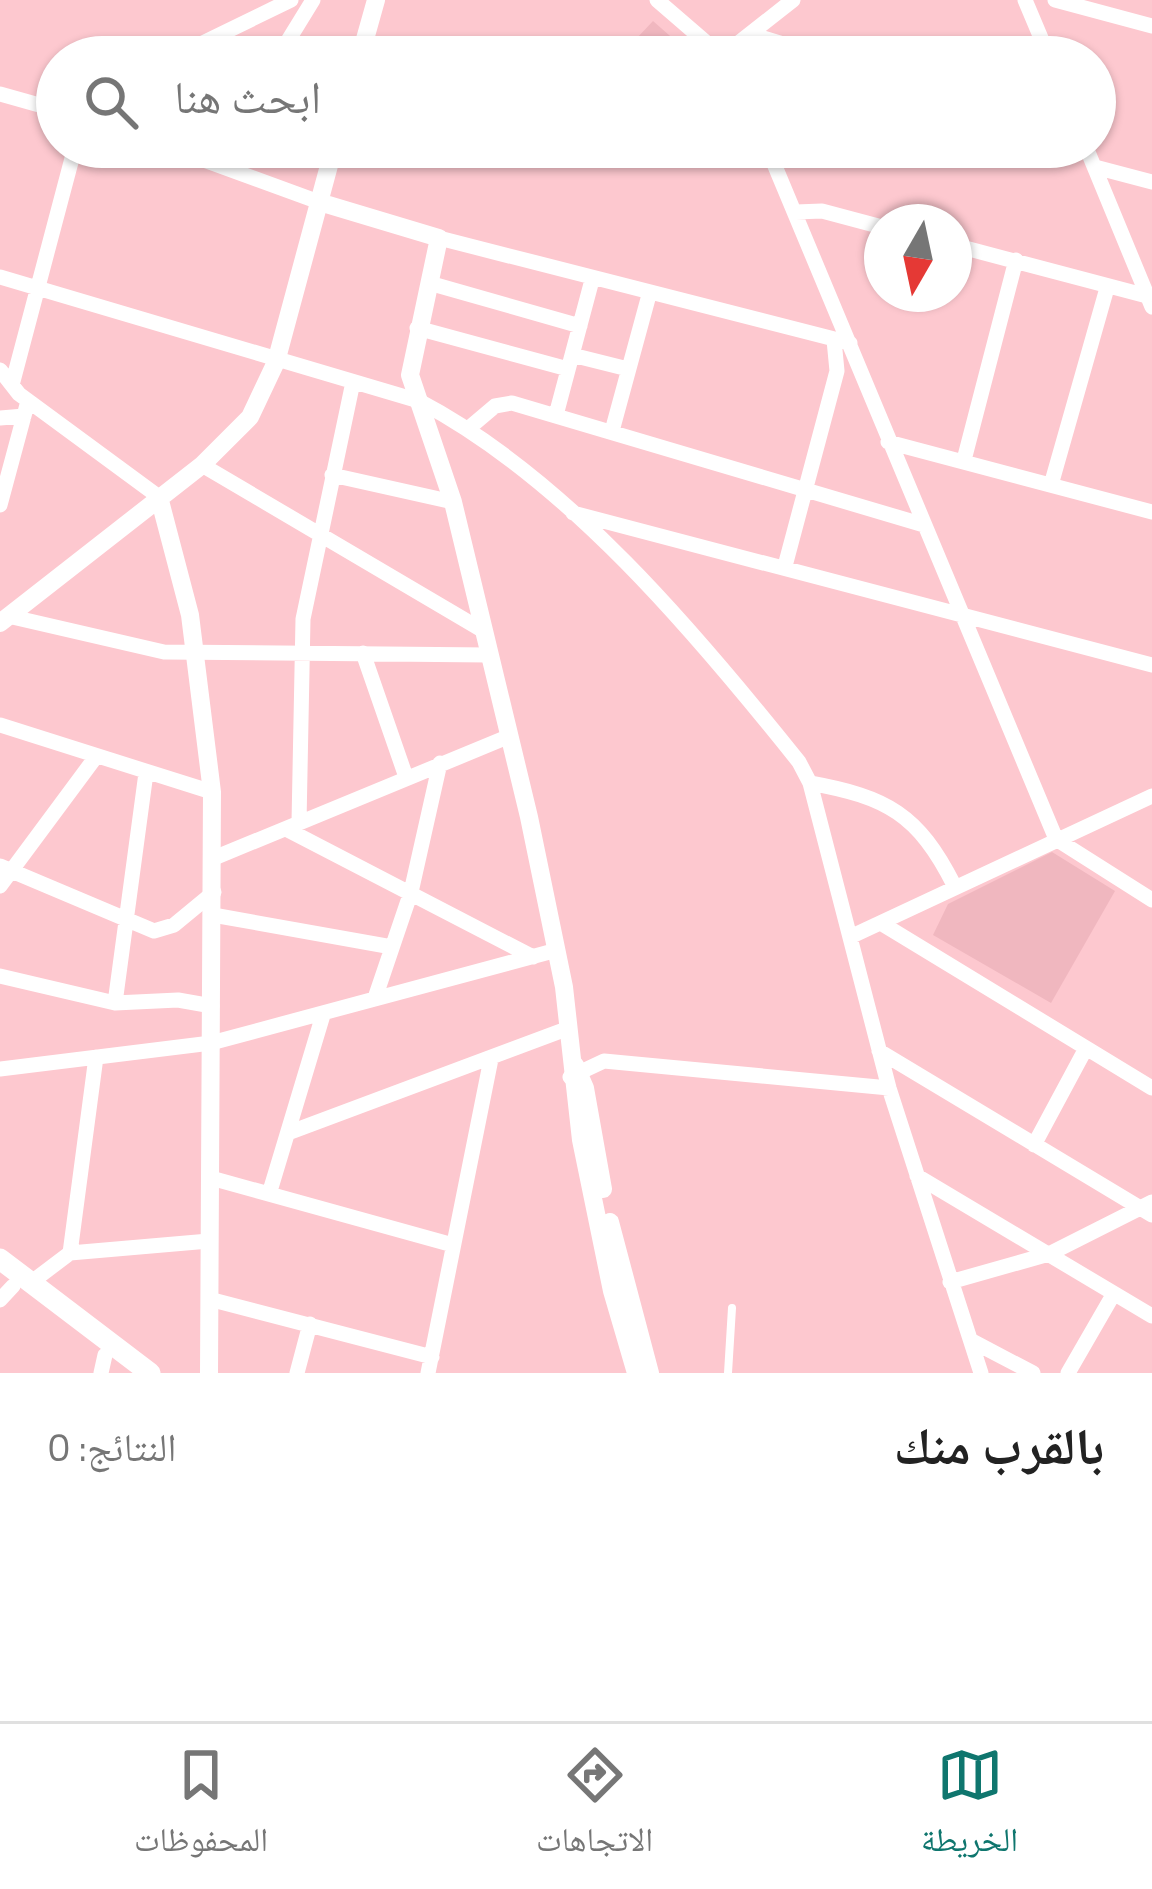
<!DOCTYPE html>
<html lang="ar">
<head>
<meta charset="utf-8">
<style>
  body { margin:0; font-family:"Titillium Web","Noto Naskh Arabic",sans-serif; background:#f6f6f6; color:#222; direction:rtl }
  .compass { position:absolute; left:864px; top:204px; width:108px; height:108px; border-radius:50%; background:#fff; box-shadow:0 3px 9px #0004; rotate:189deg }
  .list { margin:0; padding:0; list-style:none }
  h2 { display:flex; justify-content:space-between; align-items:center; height:156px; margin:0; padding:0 48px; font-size:51px }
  h2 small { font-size:39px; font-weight:400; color:#767676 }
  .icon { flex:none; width:66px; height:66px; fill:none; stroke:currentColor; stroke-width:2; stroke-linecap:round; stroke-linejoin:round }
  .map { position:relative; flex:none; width:1152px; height:1373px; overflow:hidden; direction:ltr }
  .search { position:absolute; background:#fff; box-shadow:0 3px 9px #0004; left:36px; right:36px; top:36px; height:132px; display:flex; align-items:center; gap:30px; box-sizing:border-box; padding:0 42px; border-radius:66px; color:#767676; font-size:45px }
  .sheet { height:348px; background:#fff }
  nav { display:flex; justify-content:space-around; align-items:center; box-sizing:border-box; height:168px; border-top:3px solid #e0e0e0; background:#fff; font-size:33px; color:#767676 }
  nav a { display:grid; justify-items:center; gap:6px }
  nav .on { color:#0f766e }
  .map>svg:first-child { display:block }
  .built { fill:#f0b7bf }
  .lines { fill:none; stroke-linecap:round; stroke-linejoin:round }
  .service { stroke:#fff; stroke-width:8 }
  .minor { stroke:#fff; stroke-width:15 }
  .tertiary { stroke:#fff; stroke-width:18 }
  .secondary { stroke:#fff; stroke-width:21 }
</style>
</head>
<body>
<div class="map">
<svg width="1152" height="1373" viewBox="0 0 1152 1373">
  <rect width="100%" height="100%" fill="#fdc8cf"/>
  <path class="built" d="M653,21l41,36h-75z
    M1052,852l63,39 -64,112 -118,-68 15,-31z"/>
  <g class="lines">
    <path class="service" d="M728,1373l4,-65"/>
    <path class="minor" d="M657,0l66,57
      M1025,0l24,57
      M1055,0l97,26
      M750,34l76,23
      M722,56l71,-56
      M174,57l117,-57
      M278,57l35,-57
      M0,94l57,16
      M168,147l151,55
      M767,147l289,692 96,61
      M1086,147l66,160
      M1095,167l57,15
      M233,169l8,-22
      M796,212l26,-1 60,16
      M439,238l411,105
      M954,245l193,51
      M0,277l419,124c147,77 277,232 380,361l11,21 79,305 92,285
      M429,283l151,43
      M417,328l151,41
      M572,355l56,14
      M0,370l19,24 140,103
      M12,385l63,-238
      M556,415l36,-135
      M0,418l24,-2
      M469,428l26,-22 17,-3 412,122
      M612,431l37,-136
      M888,442l264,70
      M964,460l52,-200
      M202,465l280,165
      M332,475l121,27
      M1051,485l56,-197
      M0,505l28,-104
      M573,513l579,152
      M785,566l52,-195 -3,-31
      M8,616l156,36 325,3
      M363,653l43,124
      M0,725l212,67
      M810,783c77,14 108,31 144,102
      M299,823l4,-204 50,-237
      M288,830l245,127
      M214,858l296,-122
      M0,866l154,65 20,-6 40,-33
      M0,886l95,-128
      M213,915l179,32
      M884,925l268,163
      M850,937l302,-141
      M0,976l115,27 63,-3 34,6
      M375,998l36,-106 29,-129
      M115,1003l31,-230
      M879,1051l273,164
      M0,1069l211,-26 346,-93
      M570,1077l34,-16 285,27
      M288,1133l281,-105
      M1034,1145l51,-95
      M917,1176l235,140
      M211,1178l242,67
      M270,1191l53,-176
      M70,1253l26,-196
      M950,1282l99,-28 103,-52
      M29,1284l41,-31 139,-12
      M209,1299l223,58
      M0,1300l13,-14
      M972,1341l61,32
      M101,1373l4,-18
      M297,1373l13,-49
      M428,1373l63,-314
      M1068,1373l45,-78"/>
    <path class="tertiary" d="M360,57l16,-57
      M319,202l120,36 -29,137 43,127 76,315 35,170 17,153 31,151 24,82
      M159,497l31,118 22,177 -3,581
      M0,623l202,-158 48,-48 26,-55 58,-215
      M575,1065l10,23 18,101
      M610,1222l40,151"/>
    <path class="secondary" d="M0,1259l150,114"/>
  </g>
</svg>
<svg class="compass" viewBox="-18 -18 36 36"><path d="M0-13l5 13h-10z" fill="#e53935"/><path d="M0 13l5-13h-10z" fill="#767676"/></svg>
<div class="search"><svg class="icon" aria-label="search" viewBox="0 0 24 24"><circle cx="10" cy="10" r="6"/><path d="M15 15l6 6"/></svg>ابحث هنا</div>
</div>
<section class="sheet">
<h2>بالقرب منك<small>النتائج: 0</small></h2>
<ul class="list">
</ul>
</section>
<nav>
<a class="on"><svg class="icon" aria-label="map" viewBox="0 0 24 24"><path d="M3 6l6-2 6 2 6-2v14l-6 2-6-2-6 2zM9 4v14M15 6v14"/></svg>الخريطة</a>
<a><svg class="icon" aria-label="directions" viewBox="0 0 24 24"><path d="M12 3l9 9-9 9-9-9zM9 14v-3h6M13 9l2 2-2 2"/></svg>الاتجاهات</a>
<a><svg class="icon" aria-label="saved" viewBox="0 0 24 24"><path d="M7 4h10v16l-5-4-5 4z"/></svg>المحفوظات</a>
</nav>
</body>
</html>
